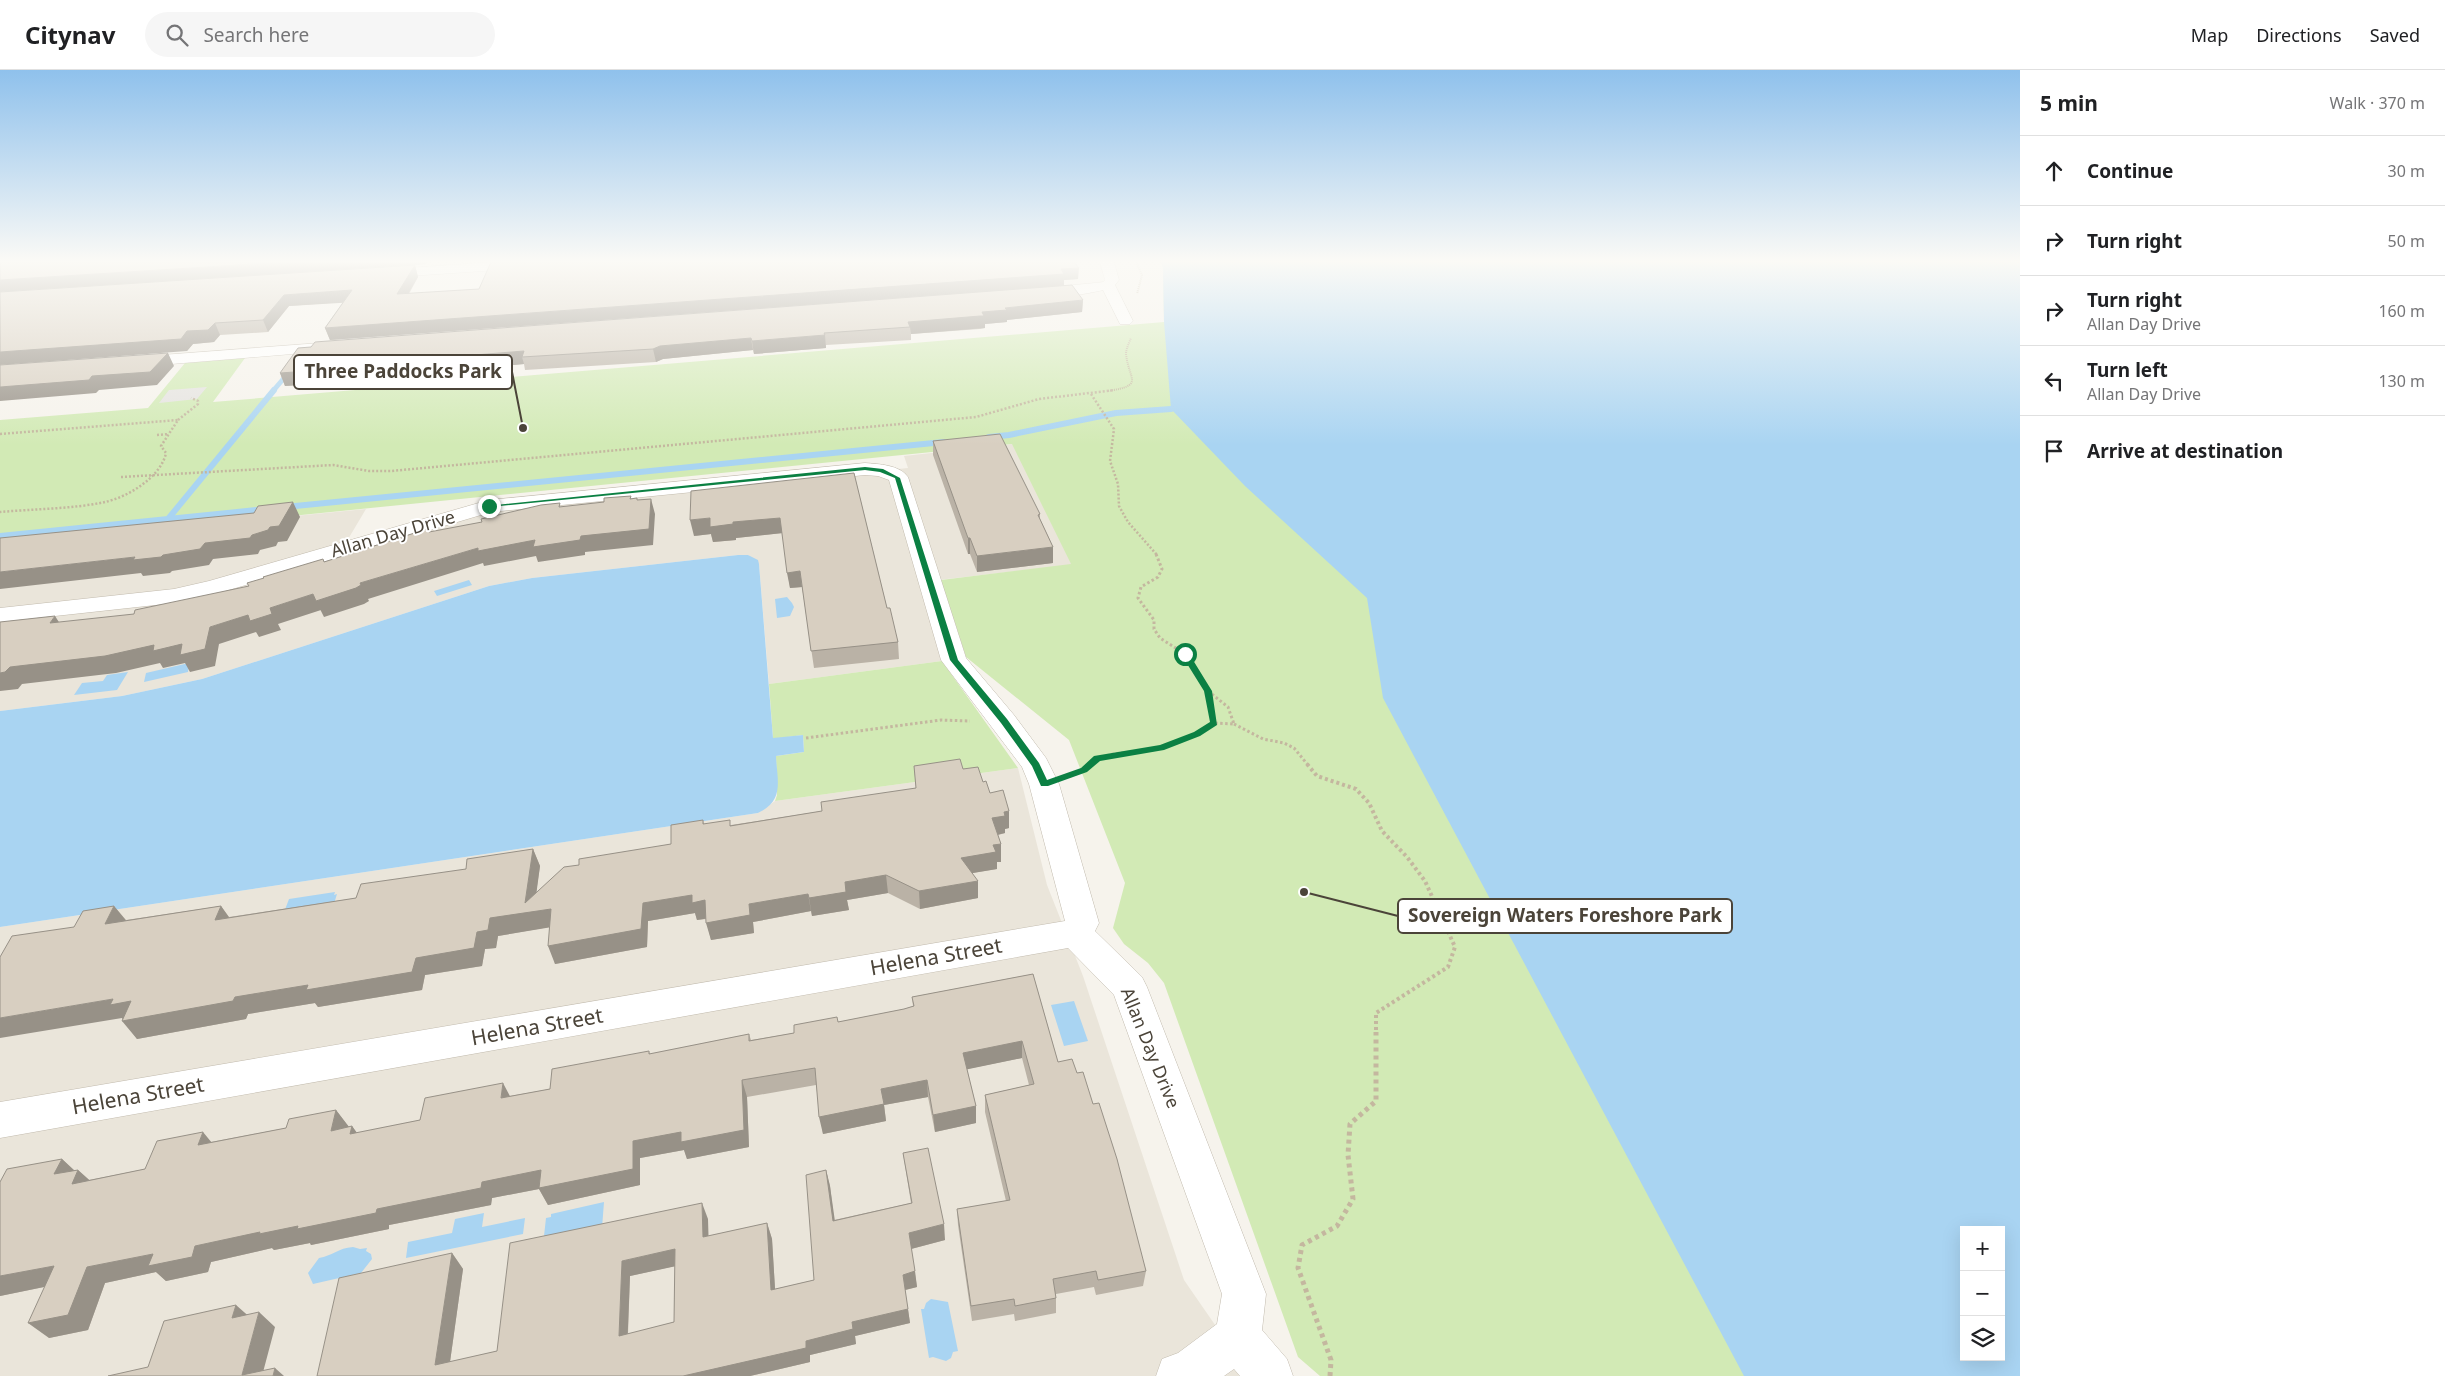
<!DOCTYPE html>
<html lang="en">
<head>
<meta charset="utf-8">
<style>
  body { margin:0; font-family:"Noto Sans",sans-serif; background:#f6f6f6; color:#202124 }
  .controls { position:absolute; right:15px; bottom:15px; display:grid; overflow:hidden; border-radius:0px; box-shadow:0 5px 20px #0002 }
  .controls button { width:45px; height:45px; display:grid; place-items:center; padding:0; border:0; border-bottom:1px solid #e0e0e0; background:#fff; color:#202124; font:25px sans-serif }
  .stop { position:absolute; width:15px; height:15px; margin:-11px; border:4px solid #0b8043; border-radius:50%; background:#fff }
  .stop.end { background:#0b8043; border-color:#fff; box-shadow:0 1px 5px #0008 }
  .list { margin:0; padding:0; list-style:none }
  h2 { display:flex; justify-content:space-between; align-items:center; height:65px; margin:0; padding:0 20px; font-size:21px }
  h2 small { font-size:16px; font-weight:400; color:#757577 }
  .list li { display:grid; grid-template-columns:32px 1fr auto; gap:15px; align-items:center; box-sizing:border-box; height:70px; padding:0 20px; border-top:1px solid #e0e0e0 }
  .list b { display:block; font-size:19px; white-space:nowrap }
  .list p { margin:0; font-size:16px; white-space:nowrap; color:#757577 }
  .list em { font-size:16px; font-style:normal; color:#757577 }
  .icon { flex:none; width:28px; height:28px; fill:none; stroke:currentColor; stroke-width:2; stroke-linecap:round; stroke-linejoin:round }
  .map { position:relative; flex:none; width:2020px; height:1306px; overflow:hidden }
  header { display:flex; align-items:center; gap:30px; box-sizing:border-box; height:70px; padding:0 25px; background:#fff; border-bottom:1px solid #e0e0e0 }
  header strong { font-size:24px }
  nav { display:flex; gap:28px; margin-inline-start:auto; font-size:18px }
  .search { width:350px; height:45px; background:#f6f6f6; display:flex; align-items:center; gap:12px; box-sizing:border-box; padding:0 18px; border-radius:28px; color:#757577; font-size:19px }
  main { display:flex }
  aside { flex:1; background:#fff }
  .map>svg:first-child { display:block }
  .residential { fill:#eae5da }
  .green { fill:#d2eab5; fill-rule:evenodd }
  .parking { fill:#e5e3e0 }
  .water { fill:#a9d4f2; fill-rule:evenodd }
  .lines { fill:none; stroke-linecap:round; stroke-linejoin:round }
  .stream-far1 { stroke:#a9d4f2; stroke-width:5 }
  .stream { stroke:#a9d4f2; stroke-width:6 }
  .minor-casing { stroke:#c2bbae; stroke-width:1 }
  .path-far4 { stroke:#c4b79f; stroke-width:2; stroke-dasharray:1 1; stroke-linecap:butt }
  .path-far3 { stroke:#c4b79f; stroke-width:2.5; stroke-dasharray:2 2; stroke-linecap:butt }
  .path-far2 { stroke:#c4b79f; stroke-width:3; stroke-dasharray:2.5 2.5; stroke-linecap:butt }
  .path-far1 { stroke:#c4b79f; stroke-width:4; stroke-dasharray:3 3; stroke-linecap:butt }
  .path { stroke:#c4b79f; stroke-width:5; stroke-dasharray:4 4; stroke-linecap:butt }
  .minor { fill:#fff; fill-rule:evenodd }
  .wall { fill:#bab2a6; fill-rule:evenodd }
  .shaded-wall { fill:#979187 }
  .building { fill:#d8cfc1; stroke:#979187; fill-rule:evenodd }
  .route { fill:#0b8043 }
  .labels { text-anchor:middle; stroke-width:4; stroke-linejoin:round; paint-order:stroke }
  .street-label { font-size:18px; fill:#4b4439; stroke:#fff }
  .near-street-label { font-size:21px; fill:#4b4439; stroke:#fff }
  .leader { fill:none; stroke:#4b4439; stroke-width:2 }
  .callout-dot { fill:#4b4439; stroke:#fff; stroke-width:2 }
  .callout { fill:#fff; stroke:#4b4439; stroke-width:2 }
  .callout-label { font-size:19px; text-anchor:middle; font-weight:bold; fill:#4b4439 }
</style>
</head>
<body>
<header>
<strong>Citynav</strong>
<div class="search"><svg class="icon" aria-label="search" viewBox="0 0 24 24"><circle cx="10" cy="10" r="6"/><path d="M15 15l6 6"/></svg>Search here</div>
<nav><a>Map</a><a>Directions</a><a>Saved</a></nav>
</header>
<main>
<div class="map">
<svg width="2020" height="1306" viewBox="0 0 2020 1306">
  <rect width="100%" height="100%" fill="#f6f3ec"/>
  <path class="residential" d="M1013,374l59,121 -152,17 22,79 -173,23 -10,-120 -11,-9h-10l-206,23 -43,8 -287,93 -80,17 -122,15v-166l366,-36 -28,47 143,-42 37,-6 390,-40 -4,-12z
    M1018,698l29,117 36,91 101,304 47,68 8,28h-1239v-449l758,-114 17,-12z"/>
  <path class="green" d="M1161,192l829,617 30,497h-700l-22,-19 -134,-374 -16,-20 -24,-19 -11,-16 12,-45 -56,-143 -103,-83 -25,-77 130,-16 -59,-120 -1012,101v-125l148,-12 37,-45 60,-5 -32,44 951,-80 -1,-54zM1964,1160h37v127h-37z
    M942,591l76,107 -243,33 2,-6 -1,-39 28,-4 -1,-17 -30,4 -4,-55z"/>
  <path class="parking" d="M207,317l-10,12 -38,4 10,-13z"/>
  <path class="water" d="M1161,192h859v1114h-276l-361,-678 -16,-100 -122,-112 -74,-77 -7,-87 -1,-54zM1964,1160h37v127h-37z
    M738,485h10l10,5 1,4 14,174 30,-3 1,17 -28,4c1,24 9,45 -18,57l-758,114v-216l122,-15 80,-17 287,-93 43,-8z
    M469,510l3,5 -35,11 -3,-5z
    M787,527l5,6 2,4 -4,9 -13,2 -2,-19z
    M189,593l-1,9 -44,10 2,-9z
    M128,602l-11,18 -43,5 8,-12 21,-2 4,-6z
    M335,822l-1,3 3,-1 -4,13 -50,8 6,-16z
    M1074,931l14,40 -24,5 -13,-41z
    M604,1132l-2,26 -58,8 2,-18 5,-1v-3z
    M484,1143l-2,14 43,-9 -2,16 -117,24 2,-16 44,-9 3,-14z
    M353,1177l7,2 7,-1 -1,3 5,3 1,5 -11,14 -48,11 -5,-11 11,-15c13,-2 19,-10 34,-11z
    M931,1229l17,3 10,49 -5,1 -2,6 -5,3 -13,-4 -4,1 -8,-49h3l2,-6z"/>
  <g class="lines">
    <path class="stream-far1" d="M273,321l17,-20"/>
    <path class="stream" d="M989,367l20,-2 107,-22 55,-4
      M285,437l659,-65
      M168,449l106,-129
      M0,466l267,-27"/>
    <g class="minor-casing">
      <path id="minor" d="M495,192h69l-7,4 -178,12 -7,-4 7,-4z
        M1100,192h14l5,18 -4,5 18,36 -3,3h-10l-17,-34c-12,3 -63,13 -70,3 4,-6 58,-9 70,-11l2,-2z
        M334,272l6,2 2,3 -2,3 -205,17 -6,-1 -2,-4 2,-4 6,-1z
        M865,393c14,1 35,2 43,14l58,181 48,57 32,43 13,26 40,139 -4,8 47,46 5,10 119,307 -4,36 25,29 6,17h-53l-6,-7 -10,7h-68l6,-17 16,-6 39,-29 5,-30 -108,-299 -46,-47 -1068,190v-36l1065,-181 -36,-137 -7,-17 -81,-107 -52,-180 -11,-4 -13,-1 -374,37 -269,80 -48,11 -174,19v-14l174,-19 35,-8 280,-81z"/>
    </g>
    <path class="path-far4" d="M1136,192l6,13 -5,19
      M1108,321c37,-6 21,-10 18,-37 0,-5 3,-11 5,-16"/>
    <path class="path-far3" d="M1091,324l23,35 -4,32 8,23 1,22 9,16 29,33
      M178,350l20,-16v-3l-7,-3
      M0,364l178,-14 -17,26 5,7c-5,24 -38,44 -61,49 -32,7 -72,7 -105,10
      M157,365l12,-1
      M121,407l212,-12 36,6h22l585,-54 63,-18 76,-9"/>
    <path class="path-far2" d="M1156,484l6,15 -4,8 -17,10 -3,11 16,22v9l6,9 25,16 9,11 14,26
      M1208,621l20,16 6,17 -20,-1z
      M1234,654l29,15 21,4 10,5 14,17
      M806,668l135,-18 29,1
      M1089,695c17,-16 49,-11 72,-17 19,-5 37,-14 53,-25"/>
    <path class="path-far1" d="M1307,694l10,12 39,13 13,14 13,28 25,26 18,24 30,66 -7,20 -72,46v21
      M1069,706l15,-6 6,-6"/>
    <path class="path" d="M1330,1306l1,-16 -33,-92 4,-23 35,-19 16,-27 -5,-44 2,-31 26,-23v-69"/>
    <use href="#minor" class="minor"/>
  </g>
  <path class="wall" d="M0,192h427l-1,2 -165,11 154,-10 3,12 -9,17 70,-5 12,-27h585l2,17 -14,1v6l-734,54 -5,-12 18,-26 -54,4 -21,26 -48,3 -6,7 -21,2 -6,7z
    M1083,230l-1,12 -75,8v2l-22,2v4l-5,1 -69,5v6l-85,5v3l-25,2 -47,4 -1,-4 -90,9 -7,3 -131,8 -1,-6 -58,5 -2,5 -55,4 -3,-9 -59,5 -4,8 -58,4 -5,-13z
    M933,371l107,73v5l13,28v16l-76,9 -7,-18h-2l-35,-99z
    M854,403l33,135 11,34 1,17 -85,9 -12,-81 -12,1 -8,-55 -46,5v2l-23,2 -2,-8 -17,2z
    M914,696l49,3 20,13 26,46 -4,1v4l-7,2 3,9v18h-4v7l-25,4 6,25 -58,11 -32,-16 -41,7 2,10 -37,6 -1,-5 -58,11 1,11 -43,7 -5,-21 -9,1 -2,-7 -47,8 -1,26 -92,17 -6,-37 -51,9 -2,12 -11,1 -3,17 -57,9 -3,15 -104,17 -3,-4 -67,11 -2,5 -109,20 -15,-21 -48,-91 40,-21 12,14 95,-14 8,11 127,-19 110,-29 67,-20 7,17 -4,27 43,-28 92,-21 32,-24 1,4 27,1 91,-14 94,-23z
    M1033,904l25,88 88,209 -3,15 -47,9 -2,-8 -38,7v19l-41,8 -1,-7 -42,7 -14,-96 -1,-16 49,-8 -21,-89v-17l44,-10 -7,-27 -55,11 9,37v17l-41,9 -7,-35 -44,8 2,16 -63,13 -7,-49 -69,12 2,50 -62,12 -3,-9 -44,8v27l-92,20 -9,-16 -47,9 -1,7 -102,20v4l-78,16 -1,-2 -36,7 -2,-2 -61,14 -3,10 -42,9 -10,-9 -51,11 -17,47 -39,8 -5,-51 -44,9v-114l62,-23 13,12 3,-1 11,10 56,-11 66,-27 75,-14 50,-18 13,17 3,-1 5,7 63,-13 90,-24 40,-7 99,-38 1,3 99,-20 2,6 43,-7 44,-11 66,-13 9,-3 -1,-9z
    M903,1083l42,87 -34,9 6,38 -12,3 5,33 -55,13 1,8 -46,11v7l-60,14h-433l135,-123 11,16 -13,93 47,-11 211,-132v17l59,-13 5,16 3,50 39,-9 12,-110 4,16 4,34 77,-17zM675,1196l-1,56 -46,12 2,-58z"/>
  <path class="shaded-wall" d="M286,192h141l-1,2 -426,28v-12z
    M1070,192h6v6h3l-1,11 -14,1v6l-734,54 -5,-12 736,-59z
    M415,195l3,12 -17,29 -4,-12z
    M352,220l4,12 -67,4 -21,26 -5,-12 21,-25z
    M1083,230l-1,12 -75,8v2l-22,2v4l-74,6 -1,-7 -2,-5 74,-10 23,-4z
    M215,253l5,12 -6,7 -21,2 -6,7 -187,14v-13l187,-21z
    M825,265l1,13 -72,6 -2,-13z
    M751,268l2,12 -90,9 -7,3 -3,-13 7,-3z
    M524,281l-2,6 2,7 -58,5 -2,5 -55,4 -3,-9 -59,5 -4,8 -58,4 -5,-13 62,-12 65,-5z
    M168,283l6,13 -17,19 -58,5 -3,3 -96,8v-14l92,-11z
    M651,429l4,15 -2,31 -68,7v3l-47,7 -2,-6 -52,10 -1,-3 -115,36 1,2 -5,3 -40,13 -8,-16 44,-18 118,-35 57,-8 46,-4z
    M293,432l7,15 -13,24 -9,1 -2,4 -16,4 -2,4 -45,5 -4,6 -37,6 -2,2 -27,3 -2,-3 -141,16v-17l135,-15 28,-2 42,-12 47,-8 18,-8z
    M710,448l23,4 47,-4 3,15 -47,5v2l-23,2 -2,-8 -17,2 -4,-16z
    M968,468h2v16h-2z
    M1053,477v16l-76,9v-16z
    M800,501l2,16 -12,1 -3,-15z
    M313,524l8,16 -43,14 3,6 -22,7 -3,-5 -37,12 -4,22 -25,6 -5,-9 -22,5 -3,-5 -44,10 -94,11 -4,5 -18,2v-18l10,-6 200,-40z
    M55,546l11,17 -16,-10z
    M1009,741v17l-4,1v4l-13,3v-18l12,-6z
    M1001,774v18h-4v7l-36,6v-17l32,-13z
    M533,779l7,17 -6,45 17,-2 7,17 -60,10 -2,12 -11,1 -3,17 -57,9 -3,15 -104,17 -3,-4 -67,11 -2,5 -109,20 -15,-18h2l-2,-3 -122,20v-20l113,-19 18,2 104,-4 181,-39 61,-26 13,-14 35,-15z
    M886,805l2,18 -41,7 2,10 -37,6 -3,-18 36,-16z
    M978,811v17l-58,11 -1,-18z
    M808,824l3,17 -58,11 1,11 -43,7 -5,-17 43,-19z
    M692,825l13,5 5,18 -13,2 -2,-7 -47,8 -1,26 -92,17 -7,-18 95,-43z
    M114,836l14,17 -23,1z
    M221,836l12,17 -18,-3z
    M1022,971v17l-58,12 -1,-17z
    M742,1010l5,17 2,50 -62,12 -3,-9 -44,8v27l-92,20 -9,-16 -47,9 -1,7 -102,20v4l-78,16 -1,-2 -36,7 -2,-2 -61,14 -3,10 -42,9 -10,-9 -51,11 -17,47 -39,8 -21,-15 59,-56 108,-21 65,-14 117,-23 105,-27 151,-41z
    M927,1010l1,17 -44,8 2,16 -63,13 -4,-17 62,-28z
    M503,1013l9,17 -11,-2z
    M976,1036v17l-41,9 -2,-17z
    M336,1040l13,17 -18,4z
    M352,1056l12,17 -14,-9z
    M203,1062l14,17 -19,-4z
    M62,1089l15,14 1,-3 18,16 -6,14 -36,-26z
    M826,1100l4,16 7,50 -4,-15z
    M702,1133l6,16 1,34 -6,-16z
    M767,1153l5,16 4,66 -5,-15z
    M944,1154l1,16 -34,9 -2,-16z
    M675,1179l6,16 -51,11 -3,75 -8,-15 3,-75z
    M452,1183l11,16 -15,107 -13,-11z
    M54,1196l19,15 -73,15v-20z
    M915,1201l2,16 -12,3 -2,-15z
    M236,1235l17,15 -21,-2z
    M908,1239l2,14 -55,13 1,8 -46,11v7l-60,14h-67l123,-35 46,-19z
    M259,1242l16,15 -13,49 -20,-1z
    M275,1298l9,8h-11z"/>
  <path class="building" d="M0,192h286l-286,18z
    M491,192h583l5,6 -18,1 3,5 -739,54 27,-38 -68,5 -21,25 -48,3 -7,7 -21,1 -6,8 -181,13v-60l415,-27 -18,29 82,-5z
    M1072,215l11,15 -78,8 2,2 -25,2 2,4h-4l-72,6 2,5 -86,6 1,2 -73,6 -1,-3 -91,8 -7,3 -131,8 2,-6 -62,5 -2,5 -55,4 2,-9 -65,5 -5,8 -57,4 18,-25 13,-1 4,-5z
    M168,283l-18,19 -58,4 -3,4 -89,7v-22z
    M1000,364l40,80 -2,1 15,32 -76,9 -7,-18h-2l-35,-97z
    M854,403l33,135h3l8,34 -87,9 -11,-80 -13,2 -7,-55 -47,4v2l-23,3v-9l-20,2 1,-29z
    M631,426l-1,3 7,-1v2l14,-1 -2,30 -68,7 -1,4 -47,7 2,-7 -57,11v-3l-118,35 1,2 -5,3 -40,13 -3,-7 -43,14 2,6 -22,7 -2,-6 -38,12 -5,22 -25,6 2,-11 -29,7 1,-6 -49,11 -95,11 -5,5 -5,1v-51l55,-6 -5,7 84,-9 1,-4 114,-24 -2,-3 17,-5 -1,-1 60,-18 1,3 103,-33 2,3 53,-10 -1,-3 60,-14 19,-2 -1,4 45,-5v-4z
    M293,432l-14,24 -9,1 -2,3 -16,5 -2,3 -45,5 -5,6 -37,6 -2,2 -28,3 2,-3 -135,15v-34l254,-25 4,-7z
    M960,689l3,10 15,-2 5,15 3,-1 4,12 13,-3 6,21 -5,1 1,4 -13,2 9,26 -8,1 3,7 -35,6 17,23 -59,10 -33,-16 -41,7 1,10 -37,6 -1,-4 -59,10 1,11 -44,8 -1,-23 -13,3v-8l-49,8 -2,26 -93,17 3,-37 -61,9 -2,12 -11,2 -3,16 -58,10 -4,14 -106,18 2,-5 -73,12 -2,4 -111,20 9,-20 -21,4 3,-6 -113,19v-61l12,-21 62,-9 9,-16 31,-5 -9,18 116,-18 -6,14 141,-22 5,-14 105,-15 1,-10 66,-10 -8,54 39,-36 15,-2v-6l92,-15v-19l32,-5v4l27,-4v6l92,-15 -1,-9 95,-14 -2,-22z
    M1033,904l25,88 14,-3 5,14 6,-1 10,32 6,-1 18,56 29,112 -48,9 -2,-9 -43,8 3,19 -41,8 -1,-7 -43,7 -14,-97 53,-9 -25,-105 49,-11 -12,-43 -59,12 13,53 -43,9 -6,-35 -46,9 3,15 -65,13 -4,-49 -73,12 2,50 -63,12v-10l-48,9v28l-94,19 2,-18 -59,12 -1,6 -104,21 -1,4 -79,16 1,-3 -39,8 1,-2 -65,14 -3,11 -44,9 5,-12 -66,13 -19,48 -40,8 26,-57 -54,10v-94l7,-13 55,-10 -8,15 24,-4 -6,14 73,-15 12,-28 46,-9 -5,13 88,-17 3,-9 47,-9 -5,21 21,-5 -2,8 70,-14 5,-22 78,-15 -2,15 49,-9 2,-20 97,-18v3l100,-20v7l45,-8v-8l43,-8 1,5 66,-13 10,-3 -2,-9z
    M928,1078l16,76 -35,9 6,38 -12,4 5,34 -56,13 1,7 -47,12v7l-123,28h-366l22,-98 113,-25 -17,112 62,-14 13,-108 192,-40 1,34 64,-14 4,67 43,-10 -8,-105 20,-5 7,51 79,-18 -9,-50zM675,1179l-1,73 -55,14 3,-75z
    M236,1235l-4,13 27,-6 -17,63 33,-7 -2,8h-165l40,-9 16,-46z"/>
  <linearGradient id="sky" x2="0" y2="1"><stop stop-color="#8fc1ec"/><stop offset="0.51" stop-color="#fbfaf6"/><stop offset="1" stop-color="#fbfaf6" stop-opacity="0"/></linearGradient>
  <rect width="2020" height="375" fill="url(#sky)"/>
  <path class="route" d="M865,397l18,2 17,9 58,182 49,59 32,44 8,17 34,-12 13,-12 66,-11 34,-13 16,-10 -6,-31 -23,-37 1,-2h6l24,39 5,34 -17,11 -36,14 -64,11 -13,11 -39,14h-7l-9,-20 -31,-43 -51,-63 -55,-182 -15,-6 -15,-2 -376,37 -3,-1z"/>
  <g class="labels">
    <g class="street-label">
      <text transform="translate(393 464) rotate(-16)" y="6">Allan Day Drive</text>
      <text transform="translate(1150 978) rotate(68)" y="6">Allan Day Drive</text>
    </g>
    <g class="near-street-label">
      <text transform="translate(936 887) rotate(-10)" y="7">Helena Street</text>
      <text transform="translate(537 957) rotate(-10)" y="7">Helena Street</text>
      <text transform="translate(138 1026) rotate(-10)" y="7">Helena Street</text>
    </g>
  </g>
  <path class="leader" d="M523 358L512 302M1304 822L1398 846"/>
  <g class="callout-dot">
    <circle cx="523" cy="358" r="5"/>
    <circle cx="1304" cy="822" r="5"/>
  </g>
  <g class="callout">
    <rect x="294" y="285" width="218" height="34" rx="5"/>
    <rect x="1398" y="829" width="334" height="34" rx="5"/>
  </g>
  <g class="callout-label">
    <text x="403" y="308">Three Paddocks Park</text>
    <text x="1565" y="852">Sovereign Waters Foreshore Park</text>
  </g>
</svg>
<div class="controls">
<button>+</button>
<button>−</button>
<button><svg class="icon" aria-label="layers" viewBox="0 0 24 24"><path d="M12 4l9 5-9 5-9-5zM3 14l9 5 9-5"/></svg></button>
</div>
<div class="stop" style="left:1185px;top:584px"></div>
<div class="stop end" style="left:489px;top:436px"></div>
</div>
<aside>
<h2>5 min<small>Walk · 370 m</small></h2>
<ul class="list">
<li><svg class="icon" aria-label="ahead" viewBox="0 0 24 24"><path d="M12 20V5M6 11l6-6 6 6"/></svg><div><b>Continue</b></div><em>30 m</em></li>
<li><svg class="icon" aria-label="right" viewBox="0 0 24 24"><path d="M7 20v-9h11M14 6l5 5-5 5"/></svg><div><b>Turn right</b></div><em>50 m</em></li>
<li><svg class="icon" aria-label="right" viewBox="0 0 24 24"><path d="M7 20v-9h11M14 6l5 5-5 5"/></svg><div><b>Turn right</b><p>Allan Day Drive</p></div><em>160 m</em></li>
<li><svg class="icon" aria-label="left" viewBox="0 0 24 24"><path d="M17 20v-9H6M10 6l-5 5 5 5"/></svg><div><b>Turn left</b><p>Allan Day Drive</p></div><em>130 m</em></li>
<li><svg class="icon" aria-label="arrive" viewBox="0 0 24 24"><path d="M6 21V4h12l-3 4 3 4H6"/></svg><div><b>Arrive at destination</b></div></li>
</ul>
</aside>
</main>
</body>
</html>
